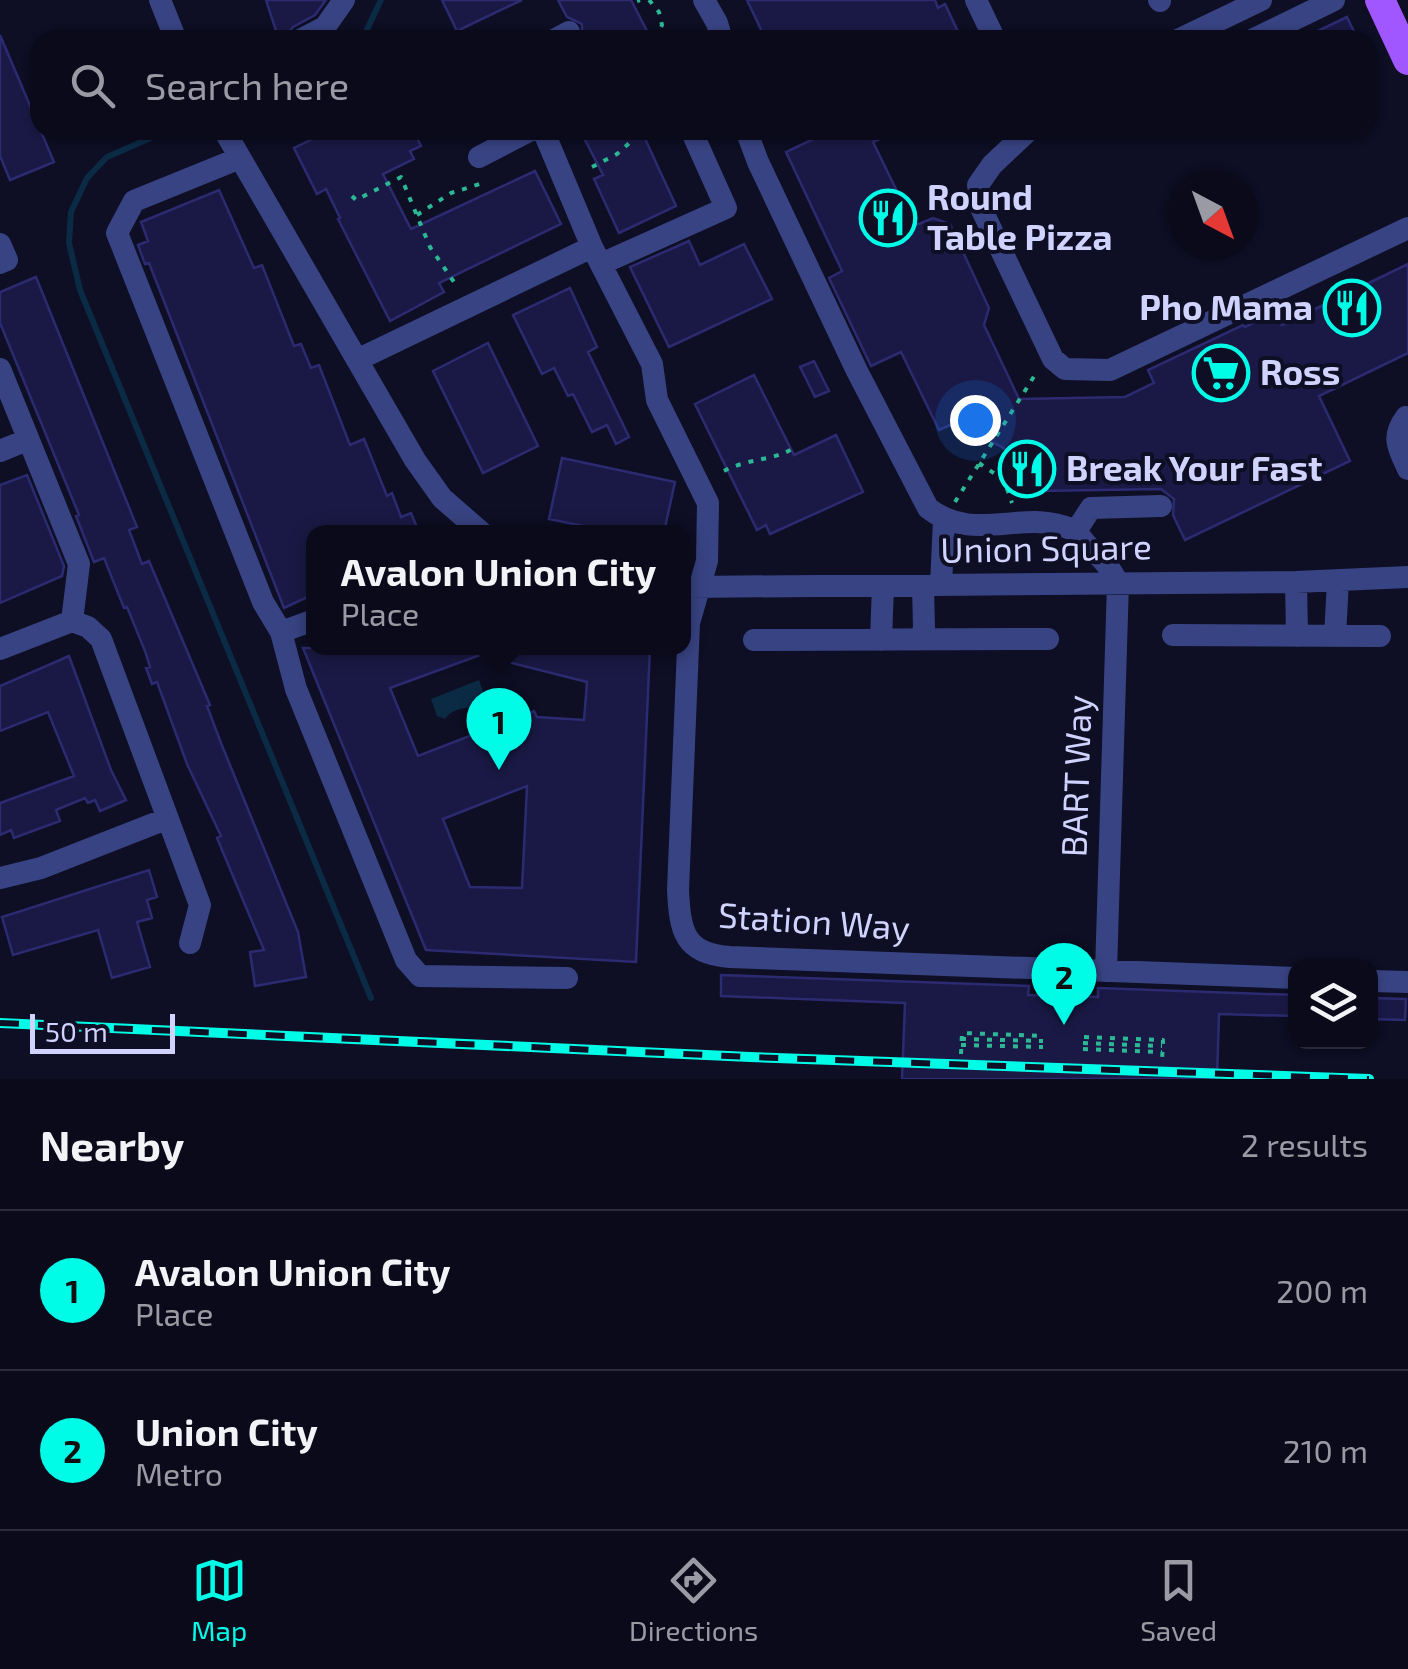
<!DOCTYPE html>
<html lang="en">
<head>
<meta charset="utf-8">
<style>
  body { margin:0; font-family:"Exo 2",sans-serif; background:#131324; color:#f1f3f6 }
  .controls { position:absolute; right:30px; bottom:30px; display:grid; overflow:hidden; border-radius:20px; box-shadow:0 2px 8px #0004 }
  .controls button { width:90px; height:90px; display:grid; place-items:center; padding:0; border:0; border-bottom:2px solid #2a2b3a; background:#0a0a1b; color:#f1f3f6; font:50px sans-serif }
  .compass { position:absolute; left:1168px; top:170px; width:90px; height:90px; border-radius:50%; background:#0a0a1b; box-shadow:0 2px 8px #0004; rotate:139deg }
  .scale { position:absolute; left:30px; bottom:25px; width:145px; box-sizing:border-box; padding-left:10px; border:5px solid #d0d3ff; border-top:0; font-size:28px; line-height:35px; white-space:nowrap; color:#d0d3ff; -webkit-text-stroke:8px #0e0e24; paint-order:stroke }
  .you { position:absolute; left:975px; top:420px; width:35px; height:35px; margin:-25px; border:8px solid #fff; border-radius:50%; background:#1a73e8; box-shadow:0 0 0 15px #1a73e833 }
  .badge { display:grid; place-items:center; width:65px; height:65px; border-radius:50%; background:#00fbe6; color:#111; font-size:32px; font-weight:700 }
  .pin { position:absolute; translate:-50% -82px; filter:drop-shadow(0 2px 5px #0008) }
  .pin::after { content:''; position:absolute; top:52px; width:35px; height:30px; background:inherit; clip-path:polygon(0 0,100% 0,50% 100%) }
  .popup { position:absolute; left:306px; top:525px; width:385px; height:130px; box-sizing:border-box; display:grid; place-content:center; border-radius:20px; background:#0a0a1b; filter:drop-shadow(0 2px 8px #0005); font-size:32px; white-space:nowrap; color:#999aa3 }
  .popup b { font-size:38px; color:#f1f3f6 }
  .popup::after { content:''; position:absolute; left:50%; top:100%; margin-left:-20px; border:20px solid transparent; border-top-color:#0a0a1b }
  .list { margin:0; padding:0; list-style:none }
  h2 { display:flex; justify-content:space-between; align-items:center; height:130px; margin:0; padding:0 40px; font-size:42px }
  h2 small { font-size:32px; font-weight:400; color:#999aa3 }
  .list li { display:grid; grid-template-columns:65px 1fr auto; gap:30px; align-items:center; box-sizing:border-box; height:160px; padding:0 40px; border-top:2px solid #2a2b3a }
  .list b { display:block; font-size:38px; white-space:nowrap }
  .list p { margin:0; font-size:32px; white-space:nowrap; color:#999aa3 }
  .list em { font-size:32px; font-style:normal; color:#999aa3 }
  .icon { flex:none; width:55px; height:55px; fill:none; stroke:currentColor; stroke-width:2; stroke-linecap:round; stroke-linejoin:round }
  .map { position:relative; flex:none; width:1408px; height:1079px; overflow:hidden }
  .search { position:absolute; background:#0a0a1b; box-shadow:0 2px 8px #0004; left:30px; right:30px; top:30px; height:110px; display:flex; align-items:center; gap:25px; box-sizing:border-box; padding:0 35px; border-radius:30px; color:#999aa3; font-size:38px }
  .sheet { height:450px; background:#0a0a1b }
  nav { display:flex; justify-content:space-around; align-items:center; box-sizing:border-box; height:140px; border-top:2px solid #2a2b3a; background:#0a0a1b; font-size:28px; color:#999aa3 }
  nav a { display:grid; justify-items:center; gap:5px }
  nav .on { color:#00fbe6 }
  .map>svg:first-child { display:block }
  .water { fill:#0b2b45 }
  .lines { fill:none; stroke-linecap:round; stroke-linejoin:round }
  .stream { stroke:#0b2b45; stroke-width:6 }
  .building { fill:#1a1945; stroke:#2c2b71; stroke-width:2.5; fill-rule:evenodd }
  .path { stroke:#2cb795; stroke-width:4; stroke-dasharray:5 8; stroke-linecap:butt }
  .minor { stroke:#384383; stroke-width:22 }
  .major { stroke:#a157ff; stroke-width:30 }
  .rail-casing { stroke:#00fbe6; stroke-width:10 }
  .rail { stroke:#0e0e24; stroke-width:6; stroke-dasharray:19; stroke-linecap:butt }
  .labels { text-anchor:middle; stroke-width:8; stroke-linejoin:round; paint-order:stroke }
  .poi-label { font-size:35px; font-weight:bold; fill:#d0d3ff; stroke:#0e0e24; text-anchor:start }
  .street-label { font-size:35px; fill:#d0d3ff; stroke:#0e0e24 }
</style>
</head>
<body>
<div class="map">
<svg width="1408" height="1079" viewBox="0 0 1408 1079">
  <rect width="100%" height="100%" fill="#0e0e24"/>
  <path class="water" d="M479,680l7,20c-14,12 -29,3 -41,19l-8,-3 -6,-17z"/>
  <g class="lines">
    <path class="stream" d="M362,40l19,-40
      M169,130l-62,27 -20,21 -16,34 -2,31 11,47 291,708"/>
  </g>
  <path class="building" d="M266,0h60l-11,15 -22,12 -8,11 -6,2z
    M442,0h80l-65,31z
    M558,0h73l16,31 -19,9h-46v-16l-15,-7z
    M747,0h188l3,8 7,-4 17,36h-196z
    M1347,17l11,23h-59z
    M0,35l54,127 -44,18 -10,-24z
    M331,130h82l8,16 -11,5 4,8 -31,15 28,55 124,-58 26,53 -122,59 5,9 -54,29 -52,-102 2,-1 -14,-29 -9,5 -23,-46z
    M580,130h61l35,76 -57,27 -25,-54 9,-4z
    M832,130h67l-26,12 41,84 19,-8 17,6 39,84 -5,17 35,74 106,-2 29,-14 -6,-13 95,-45 2,2 31,-15 6,13 126,-61v89l-89,43 31,65 -165,79 -12,-25 1,-16 -13,-10 -122,2 -15,-28 -22,-16 -40,-20 -7,2 -5,-4 -11,5 -38,-78 -30,14 -42,-88 13,-7 -56,-119z
    M219,190l35,78 8,-3 32,81 7,-2 10,24 8,-3 31,80 14,-6 23,57 5,-3 9,24 10,-4 8,19h-105v62l-30,14 -135,-345 -4,1 -7,-19 10,-4 -7,-19z
    M689,241l11,24 44,-21 28,55 -103,48 -39,-80z
    M36,277l101,250 -8,3 13,34 7,-3 61,144 -3,1 14,37 77,189 8,45 -51,9 -5,-34 14,-2 -47,-112 4,-2 -34,-72 -30,-82 -5,2 -6,-16 4,-1 -5,-16 -18,-44 -3,1 -20,-50 -10,4 -18,-46 3,-1 -79,-192v-31z
    M570,288l27,59 -9,5 41,85 -13,7 -9,-19 -15,7 -19,-38 -5,2 -14,-28 -12,6 -29,-59z
    M488,343l50,103 -55,27 -50,-102z
    M814,361l15,30 -14,6 -15,-30z
    M754,375l40,80 42,-20 27,57 -93,42 -4,-9 -9,5 -62,-126z
    M562,458l113,24 -11,50h-51l-64,-13z
    M27,475l37,91 -2,10 -62,27v-118z
    M303,648h347l-14,314 -210,-12zM480,655l107,27 -3,38 -47,-3 -3,-6 -116,45 -28,-68zM527,786l-5,102 -52,-1 -27,-68z
    M69,656l42,114 15,30 -26,11 -5,-11 -7,3 -3,-5 -29,12 4,11 -46,17 -3,-8 -11,5v-32l74,-27 -26,-64 -48,19v-45z
    M149,870l8,27 -10,3 5,18 -15,4 13,45 -38,11 -14,-48 -85,25 -11,-38z
    M721,975l308,11 -1,9 70,2v-9l198,7v21l-77,-2 -2,65h-315l3,-76 -184,-7z
    M1370,998l36,1 -1,21 -35,-1z"/>
  <g class="lines">
    <path class="path" d="M649,0l10,12 3,13 -7,15
      M637,1l3,-1
      M592,167l25,-13 18,-16 25,-5
      M352,196l4,4 45,-23 29,70 26,38
      M417,215l34,-22 32,-10
      M979,463l25,17 8,23
      M724,471c24,-13 56,-11 72,-25
      M955,502l83,-132
      M1084,1037l79,3 -1,21
      M961,1039l82,2
      M1083,1043l79,3
      M961,1045l82,2
      M1083,1049l79,3
      M961,1054l1,-21 82,3"/>
    <path class="minor" d="M160,0l16,40
      M704,0l13,23 5,17
      M976,0l19,40
      M1159,0l1,1
      M300,40l25,-13 19,-27
      M554,40l15,-8
      M1178,40l83,-40
      M1252,40l82,-40
      M224,130l191,330 27,38 39,34
      M543,130l49,117 60,117 5,36 51,103 -1,58 -18,62 -11,267c2,41 6,64 52,67l566,21
      M746,130l12,32 99,209 71,137c47,37 96,-1 145,22 7,4 10,12 16,17 14,12 20,19 29,36l-12,388
      M1029,130l-37,35 -14,20 3,23 72,151 12,10 45,1 298,-142
      M479,157l52,-27
      M240,158l-106,43 -17,32 146,369 18,30 15,57 110,271 14,16 147,2
      M0,244l7,16 -7,3
      M601,264l125,-56 -35,-78
      M357,360l235,-113
      M0,369l79,195 -7,57
      M1406,417c-15,20 -8,31 2,52
      M0,451l27,-11
      M1076,531l15,-23 70,-2
      M1296,582l1,54
      M941,585l3,-65
      M687,587l609,-5 112,-5
      M72,621l16,6 13,12 99,266 -10,38
      M281,632l33,-12
      M1173,635l207,1
      M1335,636l3,-55
      M921,639l3,-11 -1,-42
      M754,640l294,-1
      M881,640l2,-54
      M0,649l72,-28
      M0,878l41,-10 125,-49
      M1370,981l38,1"/>
    <path class="major" d="M1380,0l28,60"/>
    <g class="rail-casing">
      <path id="rail" d="M0,1023l750,34 619,22"/>
    </g>
    <use href="#rail" class="rail"/>
  </g>
  <defs>
    <g id="restaurant-ring" transform="scale(2.875)"><circle r="9.5" fill="#0e0e24" stroke="#00fbe6" stroke-width="1.5"/><path d="M-5-6h1v4h1v-4h1v4h1v-4h1v5L-1.5 .5V6h-2V.5L-5-1ZM5-6V6H3V1.5H1.5Q1.5-4 5-6Z" fill="#00fbe6"/></g>
    <g id="supermarket-ring" transform="scale(2.875)"><circle r="9.5" fill="#0e0e24" stroke="#00fbe6" stroke-width="1.5"/><path d="M-6-5.5h2.5l.6 2H6L4.5 2H-2.5L-4.4-4H-6ZM-1.5 3.2a1.3 1.3 0 1 0 .1 0ZM3 3.2a1.3 1.3 0 1 0 .1 0Z" fill="#00fbe6"/></g>
  </defs>
  <g fill-rule="evenodd">
    <use href="#restaurant-ring" x="888" y="218"/>
    <use href="#restaurant-ring" x="1352" y="308"/>
    <use href="#supermarket-ring" x="1221" y="373"/>
    <use href="#restaurant-ring" x="1027" y="469"/>
  </g>
  <g class="labels">
    <g class="poi-label">
      <text x="927" y="210">Round<tspan x="927" dy="40">Table Pizza</tspan></text>
      <text x="1313" y="320" text-anchor="end">Pho Mama</text>
      <text x="1260" y="385">Ross</text>
      <text x="1066" y="481">Break Your Fast</text>
    </g>
    <g class="street-label">
      <text transform="translate(1046 549) rotate(-1)" y="12">Union Square</text>
      <text transform="translate(1077 776) rotate(-88)" y="12">BART Way</text>
      <text transform="translate(814 922) rotate(4)" y="12">Station Way</text>
    </g>
  </g>
</svg>
<div class="controls">
<button><svg class="icon" aria-label="layers" viewBox="0 0 24 24"><path d="M12 4l9 5-9 5-9-5zM3 14l9 5 9-5"/></svg></button>
</div>
<svg class="compass" viewBox="-18 -18 36 36"><path d="M0-13l5 13h-10z" fill="#e53935"/><path d="M0 13l5-13h-10z" fill="#999aa3"/></svg>
<div class="scale">50 m</div>
<div class="you"></div>
<div class="pin badge" style="left:499px;top:770px">1</div>
<div class="popup"><b>Avalon Union City</b>Place</div>
<div class="pin badge" style="left:1064px;top:1025px">2</div>
<div class="search"><svg class="icon" aria-label="search" viewBox="0 0 24 24"><circle cx="10" cy="10" r="6"/><path d="M15 15l6 6"/></svg>Search here</div>
</div>
<section class="sheet">
<h2>Nearby<small>2 results</small></h2>
<ul class="list">
<li><span class="badge">1</span><div><b>Avalon Union City</b><p>Place</p></div><em>200 m</em></li>
<li><span class="badge">2</span><div><b>Union City</b><p>Metro</p></div><em>210 m</em></li>
</ul>
</section>
<nav>
<a class="on"><svg class="icon" aria-label="map" viewBox="0 0 24 24"><path d="M3 6l6-2 6 2 6-2v14l-6 2-6-2-6 2zM9 4v14M15 6v14"/></svg>Map</a>
<a><svg class="icon" aria-label="directions" viewBox="0 0 24 24"><path d="M12 3l9 9-9 9-9-9zM9 14v-3h6M13 9l2 2-2 2"/></svg>Directions</a>
<a><svg class="icon" aria-label="saved" viewBox="0 0 24 24"><path d="M7 4h10v16l-5-4-5 4z"/></svg>Saved</a>
</nav>
</body>
</html>
